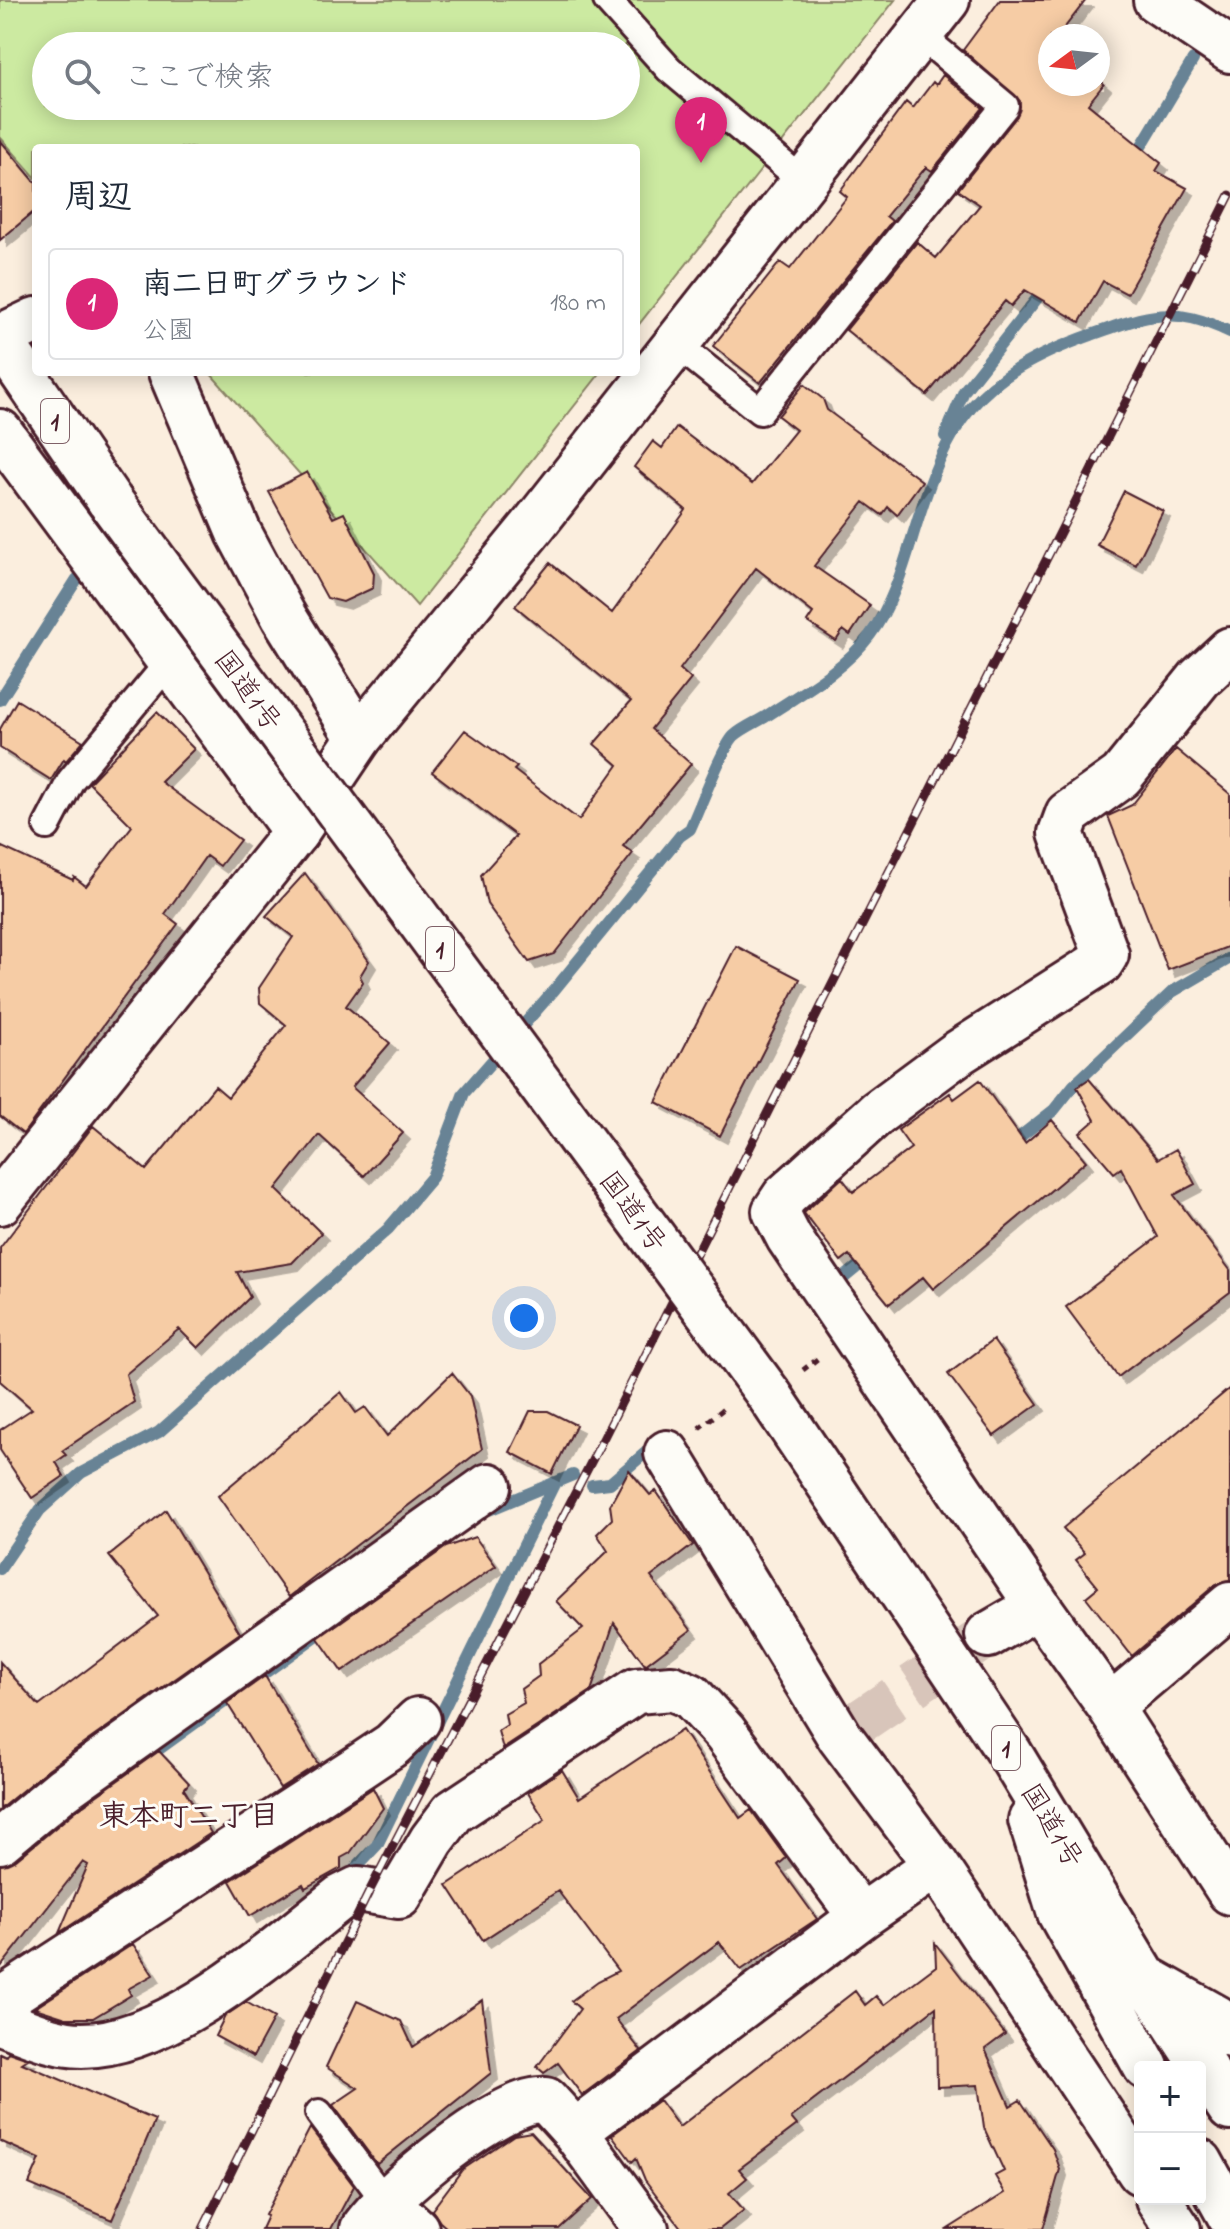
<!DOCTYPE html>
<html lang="ja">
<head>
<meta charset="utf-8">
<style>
  body { margin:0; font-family:"Indie Flower","Klee One",sans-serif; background:#f6f6f7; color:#1f2937 }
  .controls { position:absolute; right:24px; bottom:24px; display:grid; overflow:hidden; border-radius:8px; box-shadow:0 4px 20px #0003 }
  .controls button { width:72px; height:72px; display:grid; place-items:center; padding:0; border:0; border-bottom:2px solid #e0e1e3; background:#fff; color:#1f2937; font:40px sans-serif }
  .compass { position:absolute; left:1038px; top:24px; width:72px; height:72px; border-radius:50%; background:#fff; box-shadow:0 4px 20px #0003; rotate:255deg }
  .you { position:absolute; left:524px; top:1318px; width:28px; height:28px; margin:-20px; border:6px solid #fff; border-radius:50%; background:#1a73e8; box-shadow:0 0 0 12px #1a73e833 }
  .badge { display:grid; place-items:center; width:52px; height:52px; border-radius:50%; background:#db2777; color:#fff; font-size:26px; font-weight:700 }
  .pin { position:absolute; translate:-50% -66px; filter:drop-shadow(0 2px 4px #0008) }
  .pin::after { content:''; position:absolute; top:42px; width:28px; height:24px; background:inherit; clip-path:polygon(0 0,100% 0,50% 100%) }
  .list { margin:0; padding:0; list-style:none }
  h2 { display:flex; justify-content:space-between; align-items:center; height:104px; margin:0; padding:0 32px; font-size:34px }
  h2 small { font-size:26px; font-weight:400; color:#747a83 }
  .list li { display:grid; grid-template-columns:52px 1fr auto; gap:24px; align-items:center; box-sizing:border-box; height:112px; margin:0 16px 16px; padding:0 16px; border:2px solid #e0e1e3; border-radius:8px }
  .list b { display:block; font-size:30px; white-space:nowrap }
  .list p { margin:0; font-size:26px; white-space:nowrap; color:#747a83 }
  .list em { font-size:26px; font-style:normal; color:#747a83 }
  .icon { flex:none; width:44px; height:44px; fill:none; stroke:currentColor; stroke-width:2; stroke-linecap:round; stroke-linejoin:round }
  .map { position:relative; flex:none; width:1230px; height:2229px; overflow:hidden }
  .search { position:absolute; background:#fff; box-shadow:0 4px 20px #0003; left:32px; top:32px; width:608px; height:88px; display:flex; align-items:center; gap:20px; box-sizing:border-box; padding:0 28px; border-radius:44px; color:#747a83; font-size:30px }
  .panel { position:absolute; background:#fff; box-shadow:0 4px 20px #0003; left:32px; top:144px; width:608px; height:232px; border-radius:8px }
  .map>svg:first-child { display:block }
  .green { fill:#cceaa1; stroke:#8b8466; stroke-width:2; fill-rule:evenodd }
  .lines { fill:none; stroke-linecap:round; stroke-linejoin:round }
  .stream { stroke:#678395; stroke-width:12 }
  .building { fill:#f6cca5; stroke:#4a1f2b; stroke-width:2; filter:url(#shadow) }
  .street-tunnel { stroke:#d8c5ba; stroke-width:44; stroke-dasharray:44 22; stroke-linecap:butt }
  .lane-casing { stroke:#4a1f2b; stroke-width:32 }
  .street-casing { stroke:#4a1f2b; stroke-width:50 }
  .secondary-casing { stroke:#4a1f2b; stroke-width:50 }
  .highway-casing { stroke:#4a1f2b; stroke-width:50 }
  .path { stroke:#4a1f2b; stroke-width:5; stroke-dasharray:6 6; stroke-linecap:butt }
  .lane { stroke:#fdfcf7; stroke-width:26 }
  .street { stroke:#fdfcf7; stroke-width:44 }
  .secondary { stroke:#fdfcf7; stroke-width:44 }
  .highway { stroke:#fdfcf7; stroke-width:44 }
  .rail-casing { stroke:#4a1f2b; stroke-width:9 }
  .rail { stroke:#fdfcf7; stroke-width:6; stroke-dasharray:18; stroke-linecap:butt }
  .highway-bridge-casing { stroke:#4a1f2b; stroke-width:50; stroke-linecap:butt }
  .highway-bridge { stroke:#fdfcf7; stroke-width:44 }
  .labels { text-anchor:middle; stroke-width:6; stroke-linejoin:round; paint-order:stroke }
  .shield { fill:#fdfcf7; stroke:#806168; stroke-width:2 }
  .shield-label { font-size:26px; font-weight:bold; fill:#4a1f2b }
  .street-label { font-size:28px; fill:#4a1f2b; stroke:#fdfcf7 }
  .neighbourhood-label { font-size:30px; font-weight:bold; fill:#4a1f2b; stroke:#fdfcf7 }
</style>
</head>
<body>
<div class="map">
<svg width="1230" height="2229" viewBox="0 0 1230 2229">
  <defs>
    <filter id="shadow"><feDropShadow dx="7" dy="7" stdDeviation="0" flood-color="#0004"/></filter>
  </defs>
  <rect width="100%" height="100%" fill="#fbeede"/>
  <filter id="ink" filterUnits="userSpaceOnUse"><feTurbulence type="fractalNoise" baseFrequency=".0125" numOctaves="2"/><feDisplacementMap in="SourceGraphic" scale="16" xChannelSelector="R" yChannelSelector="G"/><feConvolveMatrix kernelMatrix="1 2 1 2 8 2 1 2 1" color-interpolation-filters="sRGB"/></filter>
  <g filter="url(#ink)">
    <path class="green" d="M0,0h895l-259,328v-180h-600v30l-36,-41zM46,46h580v60h-580z
      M209,372h392l-184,234z"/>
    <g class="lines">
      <path class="stream" d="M1133,160l60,-100
        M945,436l19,-45 82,-104
        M0,700l77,-121
        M1008,1146l46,-36 20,-25 98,-93 58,-34
        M840,1281l28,-23
        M592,1485l18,-2 41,-35
        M489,1510l84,-35
        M0,1569l40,-59 41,-37 78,-41 229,-203 44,-52 32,-84 91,-104 125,-153 10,-7c9,-19 32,-81 44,-93 9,-8 21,-13 31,-19 36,-24 78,-46 105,-82 21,-28 33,-66 43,-100 35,-115 61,-158 178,-200 58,-21 81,-30 139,-3
        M48,1829l271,-195
        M347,1877l30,-32 178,-363"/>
    </g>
    <path class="building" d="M1000,0h86l-28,36h-8v48h48v-5l6,5 -16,20 73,59 -5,8 31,17 -60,106 -24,-13 -23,41 -55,-32 -14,16 -6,-5 -78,94 -81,-65 71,-88 19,16 44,-53 -22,-15 59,-74 3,-15 -57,-51z
      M943,75l40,33 -51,63 -6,-4 -40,49 6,5 -132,162 -47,-37 67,-84 10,7 57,-72 -7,-6 66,-89 7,6 20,-26 3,3z
      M0,140l36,43v27l-36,30z
      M804,384l19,15 4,11 95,71 -25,34 -9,-8 -6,8 -18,-13 -50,64 56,39 -20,30 -7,-5 -7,11 -29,-19 6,-9 -57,-45 -76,101 11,10 -40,50 40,35 -68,82 10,7 -79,101 -25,8 -42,-58 -6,-29 35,-39 -84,-64 33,-42 52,37 -3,3 65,50 39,-55 -24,-21 37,-43 -116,-95 35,-43 62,50 74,-103 -52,-43 19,-26 9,7 15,-21 75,57 44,-54 -18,-14z
      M307,472l26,46 11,-5 30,60 -1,15 -30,14 -16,-4 -58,-106z
      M1124,491l39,20 -27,54 -39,-20z
      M17,700l66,41 -17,20 -2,-2 -13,21 -51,-32v-19z
      M157,712l37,37 -33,33 79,58 -20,26 -14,-10 -41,58 13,10 -155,210 -23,-18v-270l73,34 1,-3 12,9 46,-60 -43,-43z
      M1176,749l54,45v152l-62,24 -60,-154 24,-11z
      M305,873l64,88 -9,15 3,6 -17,24 44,37 -38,44 51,46 -39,43 -45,-41 -43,54 45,44 -29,30 -55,9 13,25 -52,51 -19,-19 -53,45 8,28 -72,49 4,4 -10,7 8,14 -32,22 -32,-48v-20l32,-21 -32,-28v-133l93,-122 53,44 69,-84 13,11 58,-72 -26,-22 -1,-15 34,-51 -27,-21z
      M736,946l64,33 -80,157 -64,-34z
      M1089,1079l69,80 18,-10 19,35 -21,11 56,75v22l-112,85 -52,-70 92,-70 -37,-69 -7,5 -34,-40 15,-13 -18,-33z
      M980,1080l45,63 27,-23 34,41 -153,128 -10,-12 -34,27 -40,-49 -8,6 -37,-48 38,-35 11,14 58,-44 -13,-18 52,-37 4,6z
      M993,1340l45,64 -44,32 -46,-62z
      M452,1373l18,23 12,53 -193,148 -71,-101 123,-104 15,21 9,-6 22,29z
      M1230,1388v193l-16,5 -82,70 -46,-59 12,-10 -22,-27 9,-7 -22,-25z
      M530,1411h18l28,14 -24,49 -42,-22z
      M629,1470l21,25 6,-4 37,54 -42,32 40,53 -46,35 -31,-42 -23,68 -88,58 -5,-18 9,-6 -2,-11 19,-11 -3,-14 18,-13 -1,-12 45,-35 -27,-28 52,-50 -11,-17 15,-15 -2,-14z
      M166,1510l74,123 -192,136 -48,40v-147l39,44 119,-90 -49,-60z
      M475,1537l21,29 -154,106 -24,-34 128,-91z
      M265,1676l53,88 -38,24 -53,-85z
      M682,1730l58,88 11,-8 35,48 -8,7 39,54 -76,51 -22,-28 -103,77 25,32 -59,44 -24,-32 -14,10 -7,-6 43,-58 -9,-8 27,-20 20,-10 -60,-80 -75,49 -36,-55 98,-65 -17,-27 34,-23 17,28z
      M159,1751l30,32 -5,6 27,44 -152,100 29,-68 -5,-3 -83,106v-103l16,-5 62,-51z
      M373,1788l10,20 -33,45 -9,5v10l-36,20 -2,-4 -53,32 -20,-35z
      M935,1943l70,91 -20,15 25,57 10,-6 33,49 7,20 -17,60h-95l57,-36 -10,-17 9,-5 -20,-43 -6,-43 -41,2 -1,-80 -145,111 6,7 -58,44 8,9 -18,15 15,17 -24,19h-38l-37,-49 -9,-22 -4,4 -20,-27 47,-35 20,27 176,-136 10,14 11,-9 8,9 52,-39z
      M133,1944l20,31 -25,14 3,6 -38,23h-27l-31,-10z
      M482,2000l9,73 -114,91 -44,-59 25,-17 -32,-21 31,-66 44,20 12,26z
      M246,2002l28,16 -21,39 -38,-21 10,-20z
      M8,2052l20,7 -6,4 133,57 -43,100 -83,-36 11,-25 -40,-18v-88l6,3z
      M310,2128l44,58 -23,43h-70l6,-13 -2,-1z
      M531,2132l61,67 -33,30h-111l-8,-7 -8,-12 30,-40 52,-35z"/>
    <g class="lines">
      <path class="street-tunnel" d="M858,1723l130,-88"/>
      <g class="lane-casing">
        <path id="lane" d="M607,0l62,69 133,111
          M675,343l85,68 245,-305 -86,-72
          M47,826l24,-46 99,-119
          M319,2113l66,88"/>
      </g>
      <g class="street-casing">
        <path id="street" d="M1156,0l74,50
          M0,337l36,-17
          M171,372l68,161 45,84 75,121
          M0,432l296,400
          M667,1453l173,284 96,128 204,307
          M1038,1606l-249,-368 -14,-27 10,-15 92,-83 81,-60 143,-91 5,-8 -45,-121 7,-19 53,-38 79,-98 30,-28
          M988,1635l50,-29 72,101 120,185
          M1110,1707l120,-102
          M0,1841l63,-52 426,-303
          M0,2001l359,-234 33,-22 26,-25
          M0,2022c26,9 54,23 82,23 87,0 193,-96 258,-147l18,-9 41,7 33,-56 21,-28 183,-121 36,-3 19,8 34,37 136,184
          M575,2132l71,97
          M1158,2199l20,30
          M385,2201l31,28
          M363,2229c24,-36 140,-134 183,-129l29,32 286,-215 75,-52"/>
      </g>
      <g class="secondary-casing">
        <path id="secondary" d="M0,1202l296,-370 63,-94 173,-211 415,-527"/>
      </g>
      <g class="highway-casing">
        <path id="highway" d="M0,340l110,161
          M770,1396l240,358 135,224 85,130
          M1031,1820l29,93 86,154
          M1151,1981l66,37 13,17
          M1200,2162l30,54"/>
      </g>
      <path class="path" d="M803,1370l17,-13
        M699,1428l27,-21"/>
      <use href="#lane" class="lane"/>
      <use href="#street" class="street"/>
      <use href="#secondary" class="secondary"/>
      <use href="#highway" class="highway"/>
      <g class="rail-casing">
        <path id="rail" d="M203,2229l167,-339 232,-449 628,-1246"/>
      </g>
      <use href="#rail" class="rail"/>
      <g class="highway-bridge-casing">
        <path id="highway-bridge" d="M110,501l660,895"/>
      </g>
      <use href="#highway-bridge" class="highway-bridge"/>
    </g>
  </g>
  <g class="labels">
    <g class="shield">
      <rect x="41" y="399" width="28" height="44" rx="6"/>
      <rect x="426" y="927" width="28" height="44" rx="6"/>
      <rect x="992" y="1726" width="28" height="44" rx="6"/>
    </g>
    <g class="shield-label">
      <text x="55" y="430">1</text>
      <text x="440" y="958">1</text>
      <text x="1006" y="1757">1</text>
    </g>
    <g class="street-label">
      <text transform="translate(249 690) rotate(54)" y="10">国道1号</text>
      <text transform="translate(634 1211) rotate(54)" y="10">国道1号</text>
      <text transform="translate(1053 1825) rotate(59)" y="10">国道1号</text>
    </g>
    <g class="neighbourhood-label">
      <text x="189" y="1825">東本町二丁目</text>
    </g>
  </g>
</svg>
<div class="controls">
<button>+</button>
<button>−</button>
</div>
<svg class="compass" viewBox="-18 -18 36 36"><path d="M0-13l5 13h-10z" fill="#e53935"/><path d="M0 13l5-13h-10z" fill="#747a83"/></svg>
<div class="you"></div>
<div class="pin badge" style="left:701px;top:163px">1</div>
<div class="search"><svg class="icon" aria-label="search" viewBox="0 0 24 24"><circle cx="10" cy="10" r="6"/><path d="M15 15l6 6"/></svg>ここで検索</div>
<section class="panel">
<h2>周辺<small></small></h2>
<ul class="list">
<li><span class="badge">1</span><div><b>南二日町グラウンド</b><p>公園</p></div><em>180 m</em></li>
</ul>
</section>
</div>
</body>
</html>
